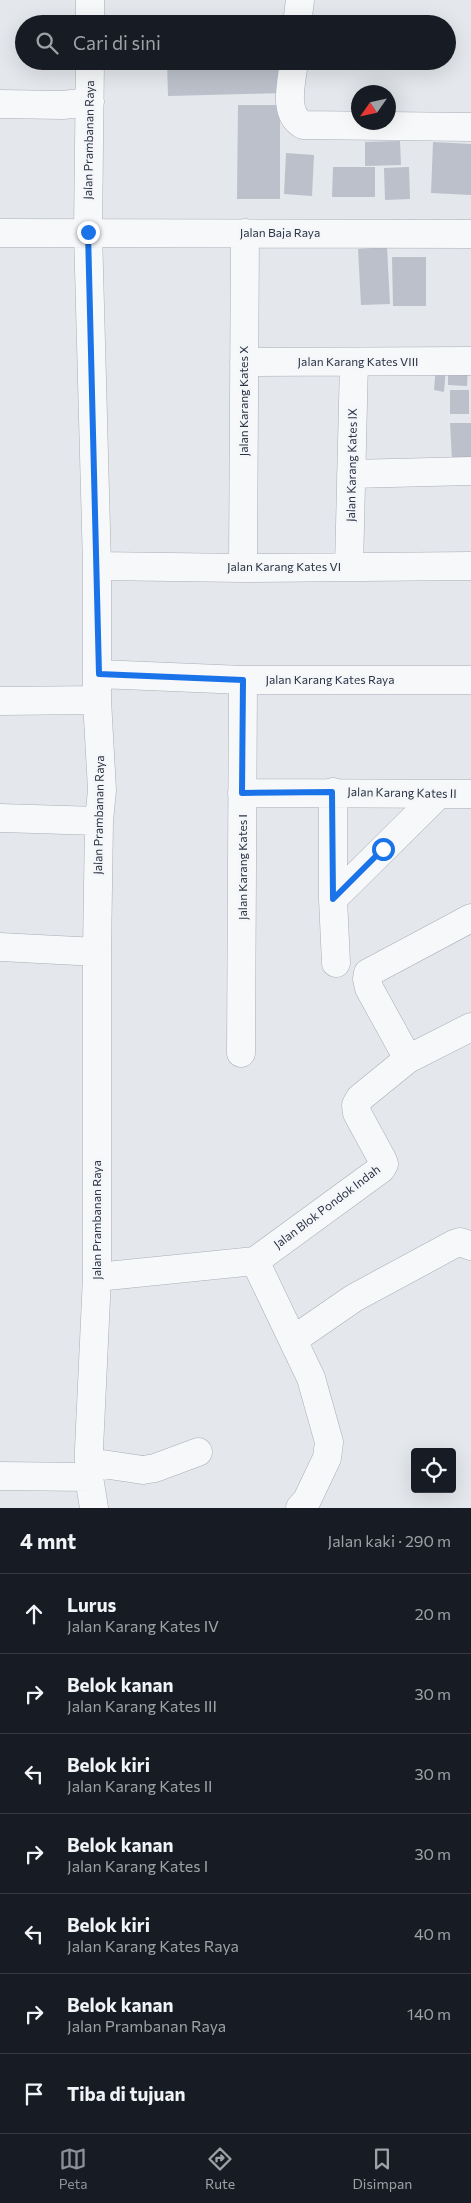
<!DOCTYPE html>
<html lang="id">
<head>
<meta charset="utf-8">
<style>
  body { margin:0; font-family:Commissioner,sans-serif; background:#242831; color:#f1f3f6 }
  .controls { position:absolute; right:15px; bottom:15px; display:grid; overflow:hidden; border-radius:5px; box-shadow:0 5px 20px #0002 }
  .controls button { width:45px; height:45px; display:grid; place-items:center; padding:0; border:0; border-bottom:1px solid #363941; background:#171b24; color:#f1f3f6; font:25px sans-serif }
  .compass { position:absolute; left:351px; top:85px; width:45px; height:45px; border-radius:50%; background:#171b24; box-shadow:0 5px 20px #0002; rotate:236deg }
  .stop { position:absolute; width:15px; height:15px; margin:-11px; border:4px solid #1a73e8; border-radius:50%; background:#fff }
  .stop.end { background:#1a73e8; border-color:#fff; box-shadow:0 1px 5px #0008 }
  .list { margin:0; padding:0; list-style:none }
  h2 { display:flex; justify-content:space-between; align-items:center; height:65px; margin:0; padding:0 20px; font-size:21px }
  h2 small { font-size:16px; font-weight:400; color:#9ea1a6 }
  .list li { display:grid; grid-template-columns:32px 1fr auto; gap:15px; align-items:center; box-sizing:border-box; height:80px; padding:0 20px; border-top:1px solid #363941 }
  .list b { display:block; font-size:19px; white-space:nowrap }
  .list p { margin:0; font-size:16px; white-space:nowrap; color:#9ea1a6 }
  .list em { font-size:16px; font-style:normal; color:#9ea1a6 }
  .icon { flex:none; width:28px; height:28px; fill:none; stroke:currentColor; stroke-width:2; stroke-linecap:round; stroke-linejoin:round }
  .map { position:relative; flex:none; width:471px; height:1508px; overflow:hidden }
  .search { position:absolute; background:#171b24; box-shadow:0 5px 20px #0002; left:15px; right:15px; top:15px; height:55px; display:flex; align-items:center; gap:12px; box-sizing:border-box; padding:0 18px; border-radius:28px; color:#9ea1a6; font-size:19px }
  .sheet { height:625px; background:#171b24 }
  nav { display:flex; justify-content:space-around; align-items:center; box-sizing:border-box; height:70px; border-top:1px solid #363941; background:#171b24; font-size:14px; color:#9ea1a6 }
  nav a { display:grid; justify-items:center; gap:2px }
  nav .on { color:#8c9099 }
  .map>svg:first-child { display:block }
  .building { fill:#bbc0ca }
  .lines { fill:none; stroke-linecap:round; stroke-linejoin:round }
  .minor-casing { stroke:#a9aeb7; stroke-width:29 }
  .minor { stroke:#f7f8fa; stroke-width:28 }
  .route { stroke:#1a73e8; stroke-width:6 }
  .labels { text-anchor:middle; stroke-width:5; stroke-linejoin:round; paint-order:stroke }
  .street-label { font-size:12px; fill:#2b3445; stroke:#f4f6f9 }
</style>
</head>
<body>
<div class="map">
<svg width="471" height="1508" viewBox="0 0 471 1508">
  <rect width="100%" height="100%" fill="#e4e7ec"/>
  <path class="building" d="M380,16l1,8h-20v-7z
    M167,61h120l1,32 -120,3z
    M340,61h20v3l-20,-1z
    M363,61h20v5h-19z
    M238,105h42v94h-43z
    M400,141l1,24 -36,1v-24z
    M433,142l38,2v51l-40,-2z
    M286,153l28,2 -2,41 -28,-2z
    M333,167h42v30h-43z
    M409,167l1,32 -25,1 -1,-32z
    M387,247l3,57 -29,1 -3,-56z
    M392,257h34v49h-33z
    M436,366l10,1 -2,25 -10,-2z
    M448,367h20l-1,19 -19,-1z
    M450,390h19v24h-19z
    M450,423h21v36l-19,1z"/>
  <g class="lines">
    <g class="minor-casing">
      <path id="minor" d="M90,24v-24
        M297,24l3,-24
        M90,61l-2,171 9,334v134l5,90 -3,31 -2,131v325l-8,172v28l5,31
        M294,61c-2,21 -12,52 9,64l168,2
        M0,104l63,1 27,-3
        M0,233l471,1
        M244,362l227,-1
        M351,474l120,-3
        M97,566l146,2 228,-2
        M349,567l5,-205
        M243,568l2,-335
        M99,674l144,6h228
        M0,701l97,-1
        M333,792v107l3,64
        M242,793l229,1
        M0,818l99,3
        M333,899l106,-105
        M0,947l97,5
        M241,1053l2,-373
        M408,1059l-39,-71 -2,-9 1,-6 103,-55
        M255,1261l56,117 18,64 -2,16 -20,42 -7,8
        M97,1277l158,-16 126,-92 3,-5 -2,-5 -25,-46 -1,-8 4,-7 48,-39 63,-32
        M293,1340l61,-42 100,-54 6,-2 11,4
        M89,1462l54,8 12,-2 43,-16
        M0,1476l89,1"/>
    </g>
    <use href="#minor" class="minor"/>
  </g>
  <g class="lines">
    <path class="route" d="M88,232l11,442 144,6 -1,113 90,-1 1,107 50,-50"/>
  </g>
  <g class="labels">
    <g class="street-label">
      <text transform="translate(89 140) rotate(-89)" y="4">Jalan Prambanan Raya</text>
      <text x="280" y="237">Jalan Baja Raya</text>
      <text x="358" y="366">Jalan Karang Kates VIII</text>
      <text transform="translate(244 401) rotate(-90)" y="4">Jalan Karang Kates X</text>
      <text transform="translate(352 465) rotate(-89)" y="4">Jalan Karang Kates IX</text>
      <text x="284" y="571">Jalan Karang Kates VI</text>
      <text x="330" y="684">Jalan Karang Kates Raya</text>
      <text transform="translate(402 793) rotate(1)" y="4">Jalan Karang Kates II</text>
      <text transform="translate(99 815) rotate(-89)" y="4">Jalan Prambanan Raya</text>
      <text transform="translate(243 867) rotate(-90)" y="4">Jalan Karang Kates I</text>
      <text transform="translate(327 1207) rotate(-37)" y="4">Jalan Blok Pondok Indah</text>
      <text transform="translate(97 1220) rotate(-90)" y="4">Jalan Prambanan Raya</text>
    </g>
  </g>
</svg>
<div class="controls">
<button><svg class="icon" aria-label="locate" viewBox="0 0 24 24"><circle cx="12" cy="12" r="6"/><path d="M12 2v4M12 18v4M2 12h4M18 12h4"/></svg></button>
</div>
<svg class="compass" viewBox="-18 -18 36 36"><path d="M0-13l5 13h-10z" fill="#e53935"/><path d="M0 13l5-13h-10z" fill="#9ea1a6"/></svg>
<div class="stop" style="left:383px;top:849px"></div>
<div class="stop end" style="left:88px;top:232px"></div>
<div class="search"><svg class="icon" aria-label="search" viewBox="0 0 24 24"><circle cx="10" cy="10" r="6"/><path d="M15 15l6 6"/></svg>Cari di sini</div>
</div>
<section class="sheet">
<h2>4 mnt<small>Jalan kaki · 290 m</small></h2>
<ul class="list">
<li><svg class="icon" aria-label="ahead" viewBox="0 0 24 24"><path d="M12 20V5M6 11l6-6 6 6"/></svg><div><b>Lurus</b><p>Jalan Karang Kates IV</p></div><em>20 m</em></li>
<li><svg class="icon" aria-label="right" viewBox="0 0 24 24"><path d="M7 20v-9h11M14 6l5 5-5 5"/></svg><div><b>Belok kanan</b><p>Jalan Karang Kates III</p></div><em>30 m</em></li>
<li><svg class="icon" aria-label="left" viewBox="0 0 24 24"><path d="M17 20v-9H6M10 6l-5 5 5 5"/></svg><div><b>Belok kiri</b><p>Jalan Karang Kates II</p></div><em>30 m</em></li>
<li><svg class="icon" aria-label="right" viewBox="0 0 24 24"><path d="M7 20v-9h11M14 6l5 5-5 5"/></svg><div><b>Belok kanan</b><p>Jalan Karang Kates I</p></div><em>30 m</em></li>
<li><svg class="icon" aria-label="left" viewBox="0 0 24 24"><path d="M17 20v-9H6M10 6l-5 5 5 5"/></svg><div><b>Belok kiri</b><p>Jalan Karang Kates Raya</p></div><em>40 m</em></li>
<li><svg class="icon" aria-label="right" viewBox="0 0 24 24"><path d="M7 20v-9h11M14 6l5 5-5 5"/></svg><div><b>Belok kanan</b><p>Jalan Prambanan Raya</p></div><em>140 m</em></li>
<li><svg class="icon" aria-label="arrive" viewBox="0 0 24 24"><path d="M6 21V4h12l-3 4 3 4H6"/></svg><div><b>Tiba di tujuan</b></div></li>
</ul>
</section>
<nav>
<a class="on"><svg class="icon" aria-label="map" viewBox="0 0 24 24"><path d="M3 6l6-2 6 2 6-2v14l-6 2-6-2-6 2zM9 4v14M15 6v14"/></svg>Peta</a>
<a><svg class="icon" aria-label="directions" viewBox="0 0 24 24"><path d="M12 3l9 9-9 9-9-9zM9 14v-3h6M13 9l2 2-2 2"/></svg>Rute</a>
<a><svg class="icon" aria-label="saved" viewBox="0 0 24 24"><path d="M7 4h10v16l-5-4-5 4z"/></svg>Disimpan</a>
</nav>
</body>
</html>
